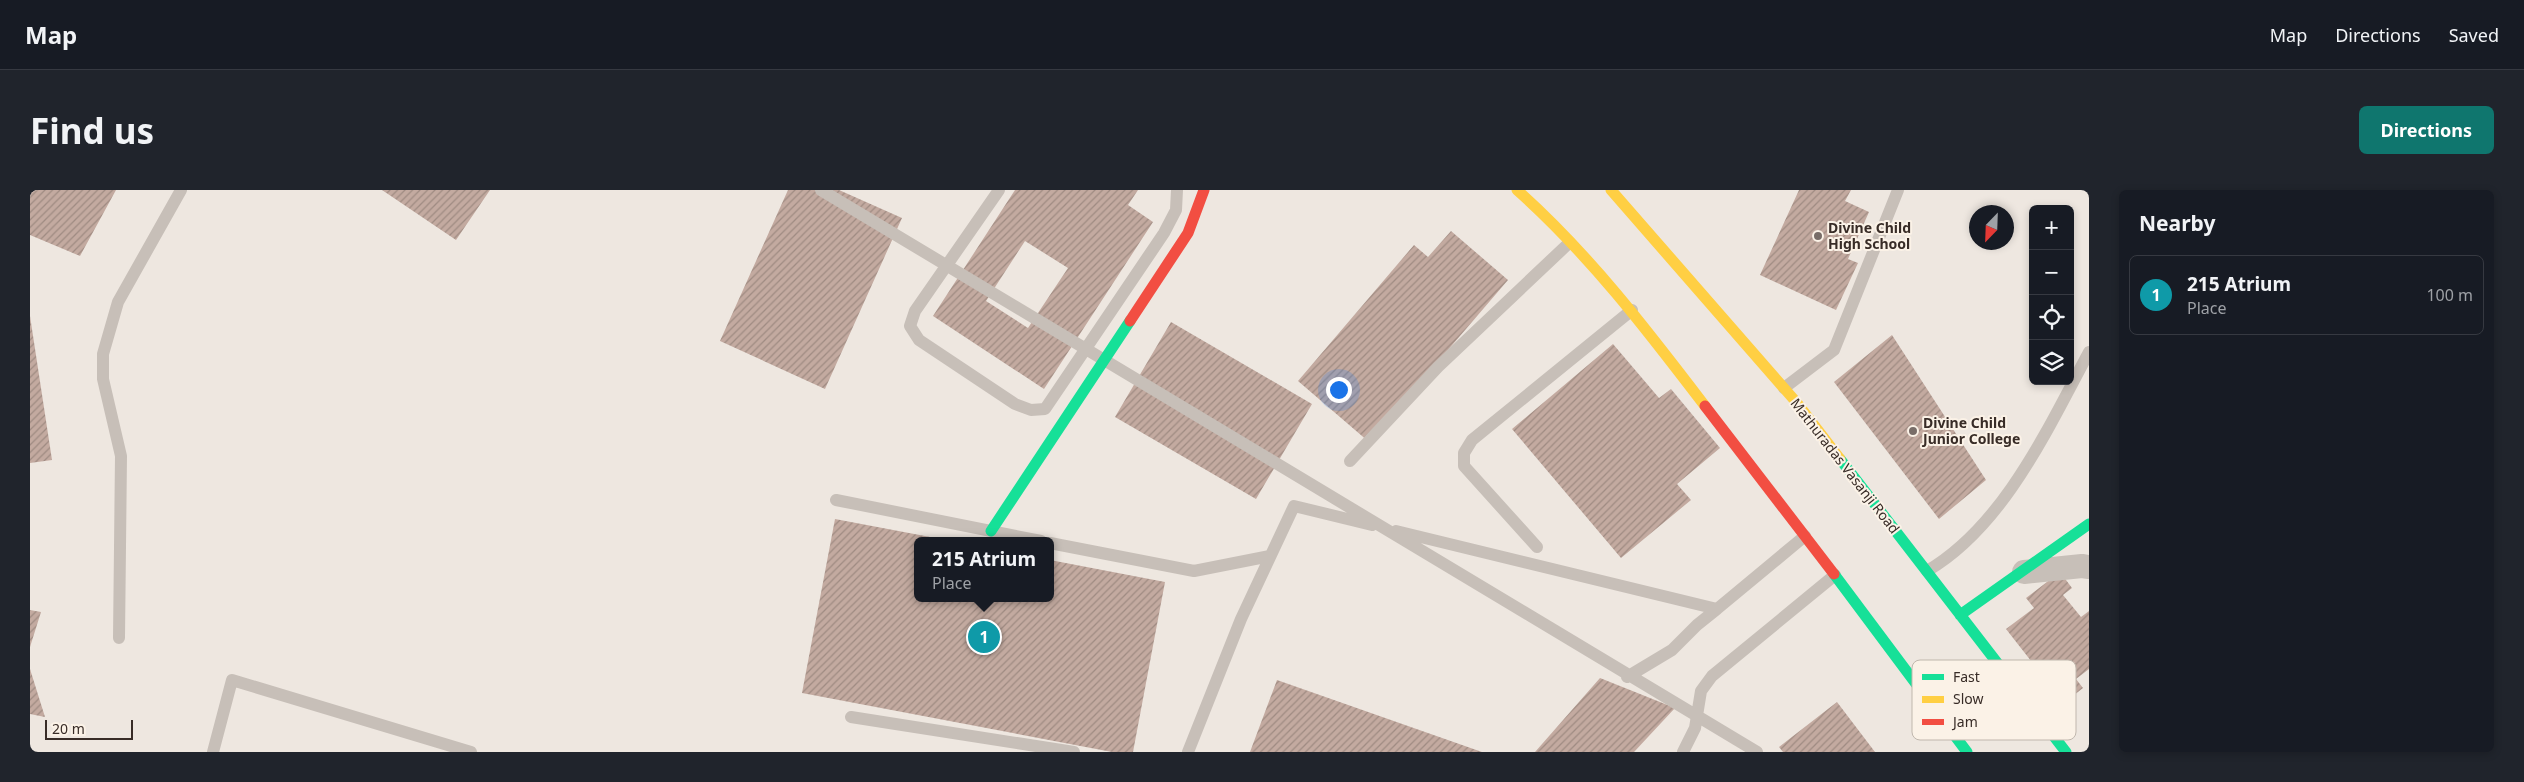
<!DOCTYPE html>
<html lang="en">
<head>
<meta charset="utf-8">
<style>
  body { margin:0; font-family:"Noto Sans",sans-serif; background:#20242c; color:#f1f3f6 }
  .controls { position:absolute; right:15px; top:15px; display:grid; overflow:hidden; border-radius:8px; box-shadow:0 2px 8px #0003 }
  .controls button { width:45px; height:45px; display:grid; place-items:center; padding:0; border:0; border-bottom:1px solid #363941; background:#171b24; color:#f1f3f6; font:25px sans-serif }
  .compass { position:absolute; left:1939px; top:15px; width:45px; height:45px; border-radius:50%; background:#171b24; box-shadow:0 2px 8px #0003; rotate:203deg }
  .scale { position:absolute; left:15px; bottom:12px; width:88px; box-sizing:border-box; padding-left:5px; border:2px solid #382c27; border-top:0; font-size:14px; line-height:18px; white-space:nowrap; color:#382c27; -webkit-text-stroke:4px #fbf2e7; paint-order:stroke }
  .you { position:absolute; left:1308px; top:199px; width:18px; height:18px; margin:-12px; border:4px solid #fff; border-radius:50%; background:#1a73e8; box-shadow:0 0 0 8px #1a73e833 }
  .badge { display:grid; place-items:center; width:32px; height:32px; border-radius:50%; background:#0f766e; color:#fff; font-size:16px; font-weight:700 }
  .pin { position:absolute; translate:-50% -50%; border:2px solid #fff; box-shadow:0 1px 5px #0006 }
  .popup { position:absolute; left:884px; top:347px; width:140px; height:65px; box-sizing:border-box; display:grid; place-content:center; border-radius:8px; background:#171b24; filter:drop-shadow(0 1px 4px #0005); font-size:16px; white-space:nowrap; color:#9ea1a6 }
  .popup b { font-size:19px; color:#f1f3f6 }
  .popup::after { content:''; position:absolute; left:50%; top:100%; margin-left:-10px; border:10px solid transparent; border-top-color:#171b24 }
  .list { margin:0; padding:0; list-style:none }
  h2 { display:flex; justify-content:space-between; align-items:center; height:65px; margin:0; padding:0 20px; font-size:21px }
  h2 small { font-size:16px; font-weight:400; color:#9ea1a6 }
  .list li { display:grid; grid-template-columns:32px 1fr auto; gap:15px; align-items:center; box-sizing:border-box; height:80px; margin:0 10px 10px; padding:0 10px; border:1px solid #363941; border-radius:8px }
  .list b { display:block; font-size:19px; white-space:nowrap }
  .list p { margin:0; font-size:16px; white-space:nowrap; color:#9ea1a6 }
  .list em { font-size:16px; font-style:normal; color:#9ea1a6 }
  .icon { flex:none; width:28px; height:28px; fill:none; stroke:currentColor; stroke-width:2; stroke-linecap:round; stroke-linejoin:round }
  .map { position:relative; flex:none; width:2059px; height:562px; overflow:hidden; border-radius:8px }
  header { display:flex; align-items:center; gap:30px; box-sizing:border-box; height:70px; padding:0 25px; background:#171b24; border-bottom:1px solid #363941 }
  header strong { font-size:24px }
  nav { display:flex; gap:28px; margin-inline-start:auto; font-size:18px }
  .intro { display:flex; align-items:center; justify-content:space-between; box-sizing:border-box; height:120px; padding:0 30px }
  h1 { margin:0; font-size:35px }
  .button { padding:12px 22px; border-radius:8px; background:#0f766e; color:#fff; font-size:18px; font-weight:700 }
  main { display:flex; gap:30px; padding:0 30px }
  aside { flex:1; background:#171b24; border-radius:8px; box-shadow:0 2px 8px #0003 }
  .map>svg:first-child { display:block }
  .building { fill:url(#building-hatch); fill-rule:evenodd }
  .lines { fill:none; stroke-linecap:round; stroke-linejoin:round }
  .lane { stroke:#c7bfb8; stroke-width:12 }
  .street { stroke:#c7bfb8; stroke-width:24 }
  .fast { stroke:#16e098; stroke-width:11 }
  .slow { stroke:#ffcf43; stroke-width:11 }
  .jam { stroke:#f24e42; stroke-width:11 }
  .poi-dot { fill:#786d68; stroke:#fbf2e7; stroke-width:2 }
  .labels { text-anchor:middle; stroke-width:4; stroke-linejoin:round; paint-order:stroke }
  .poi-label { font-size:14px; font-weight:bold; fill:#382c27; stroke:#fbf2e7; text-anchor:start }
  .street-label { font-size:14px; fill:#382c27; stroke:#fbf2e7 }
  .key { fill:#fbf2e7; stroke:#c0b7ad; stroke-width:1 }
  .key-label { font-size:14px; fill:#382c27 }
</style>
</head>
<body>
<header>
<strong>Map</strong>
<nav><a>Map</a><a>Directions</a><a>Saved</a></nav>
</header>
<div class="intro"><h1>Find us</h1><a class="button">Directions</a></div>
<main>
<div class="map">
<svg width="2059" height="562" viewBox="0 0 2059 562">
  <defs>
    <pattern id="building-hatch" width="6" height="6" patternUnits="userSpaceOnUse" patternTransform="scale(1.25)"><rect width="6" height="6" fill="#c3aaa0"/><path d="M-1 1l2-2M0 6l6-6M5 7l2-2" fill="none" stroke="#9f8b82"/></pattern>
  </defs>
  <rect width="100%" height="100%" fill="#eee7e0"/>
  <path class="building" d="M0,0h86l-36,66 -50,-21z
    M352,0h108l-34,50z
    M758,0h51l63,28 -77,171 -105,-48z
    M985,0h123l-10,15 25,17 -109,167 -111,-73zM995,51l43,27 -40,60 -42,-27z
    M1769,0h52l-6,11 24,11 -21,47 10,4 -22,47 -76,-35z
    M1421,41l57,49 -139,162 -71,-61 116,-136 14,12z
    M0,126l22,144 -22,3z
    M1141,132l141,82 -56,95 -141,-82z
    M1862,145l94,145 -47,39 -105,-137z
    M1583,154l46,54 12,-9 49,59 -43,36 14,16 -70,58 -109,-129z
    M805,329l111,21 -28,1v57h132v-38l115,22 -32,170h-21l-310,-59z
    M2030,382l12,16 -9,7 18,22 8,-6v58l-13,10 7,9 -19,15 -58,-74 28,-21 -8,-10z
    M0,420l11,2 -11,35z
    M0,479l15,48 -15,-3z
    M1570,488l75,30 -41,44h-99z
    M1247,490l205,72h-232z
    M1807,512l38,50h-92l-4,-5z"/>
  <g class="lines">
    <path class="lane" d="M791,0l936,562
      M969,0l-84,121 -5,15 9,14 96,64 16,6 14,-1 119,-176 12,-23 1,-20
      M1754,198l50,-38 64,-160
      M1320,271l88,-94 131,-124
      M806,310l205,41
      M1366,341l321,78 88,-73
      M1020,353l144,28 76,-15
      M1507,357l-73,-81v-13l8,-13 160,-130
      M1897,381c77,-45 121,-143 162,-219
      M89,448l2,-182 -18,-77v-25l15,-52 63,-112
      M1597,487l45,-27 25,-25 20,-16
      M821,527l223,35
      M183,562l19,-72 239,72
      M1158,562l53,-133 53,-113 78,19
      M1653,562l12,-24 6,-37 11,-15 123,-101"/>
    <path class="street" d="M1994,382l58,-6 7,1"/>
    <path class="fast" d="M1810,269l226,293
      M961,341l139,-210
      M1804,384l133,178
      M1930,425l129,-91"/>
    <path class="slow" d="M1487,0c72,64 130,140 188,216
      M1581,0l186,213 43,56"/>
    <path class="jam" d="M1100,131l58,-88 16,-43
      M1675,216l129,168"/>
  </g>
  <g class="poi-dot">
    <circle cx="1788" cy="46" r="5"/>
    <circle cx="1883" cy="241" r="5"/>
  </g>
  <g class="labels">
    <g class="poi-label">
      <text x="1798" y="43">Divine Child<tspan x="1798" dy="16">High School</tspan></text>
      <text x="1893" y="238">Divine Child<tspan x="1893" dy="16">Junior College</tspan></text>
    </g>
    <g class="street-label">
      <text transform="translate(1815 276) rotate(52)" y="5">Mathuradas Vasanji Road</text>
    </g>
  </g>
  <rect x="1882" y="470" width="164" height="80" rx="8" class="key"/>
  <rect x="1892" y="484" width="22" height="6" fill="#16e098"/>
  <rect x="1892" y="506" width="22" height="7" fill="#ffcf43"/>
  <rect x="1892" y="529" width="22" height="6" fill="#f24e42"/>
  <g class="key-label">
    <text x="1923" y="492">Fast</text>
    <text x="1923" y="514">Slow</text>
    <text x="1923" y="537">Jam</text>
  </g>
</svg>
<div class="controls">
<button>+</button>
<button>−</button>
<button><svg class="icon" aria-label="locate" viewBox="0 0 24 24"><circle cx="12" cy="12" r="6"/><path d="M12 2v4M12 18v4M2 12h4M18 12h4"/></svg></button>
<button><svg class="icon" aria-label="layers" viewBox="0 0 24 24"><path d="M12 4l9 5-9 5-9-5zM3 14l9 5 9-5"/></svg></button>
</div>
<svg class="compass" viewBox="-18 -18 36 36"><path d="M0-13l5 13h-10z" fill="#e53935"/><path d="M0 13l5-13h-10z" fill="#9ea1a6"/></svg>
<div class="scale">20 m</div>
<div class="you"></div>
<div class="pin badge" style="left:954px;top:447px;background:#0f9aa8">1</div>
<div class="popup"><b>215 Atrium</b>Place</div>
</div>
<aside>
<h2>Nearby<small></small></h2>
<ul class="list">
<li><span class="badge" style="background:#0f9aa8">1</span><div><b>215 Atrium</b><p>Place</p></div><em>100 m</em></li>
</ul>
</aside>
</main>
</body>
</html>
